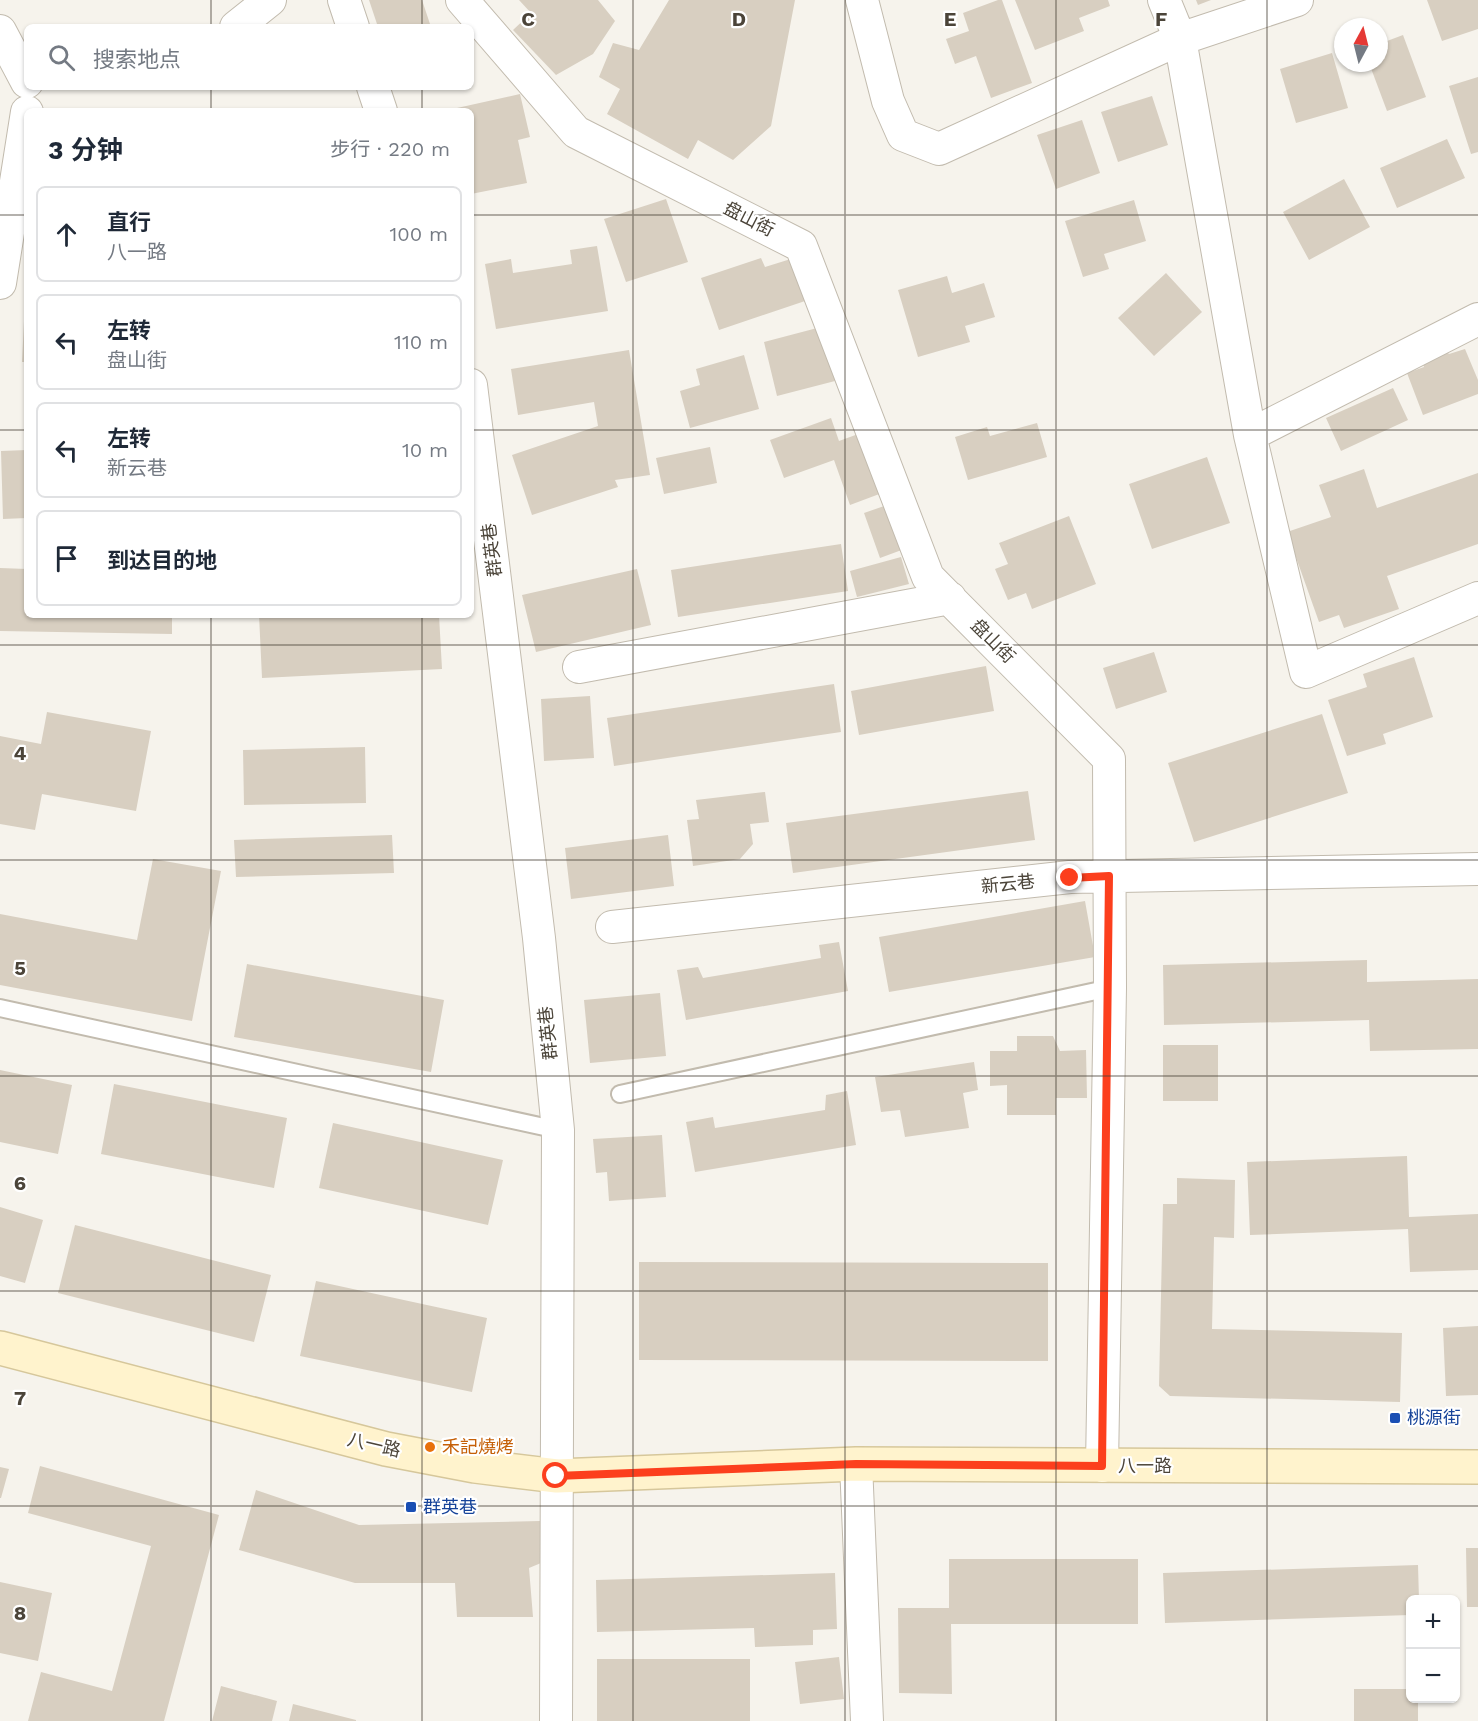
<!DOCTYPE html>
<html lang="zh">
<head>
<meta charset="utf-8">
<style>
  body { margin:0; font-family:"Work Sans","Noto Sans SC",sans-serif; background:#f6f6f7; color:#1f2937 }
  .controls { position:absolute; right:18px; bottom:18px; display:grid; overflow:hidden; border-radius:9px; box-shadow:0 2px 4px #0004 }
  .controls button { width:54px; height:54px; display:grid; place-items:center; padding:0; border:0; border-bottom:2px solid #e0e1e3; background:#fff; color:#1f2937; font:30px sans-serif }
  .compass { position:absolute; left:1334px; top:18px; width:54px; height:54px; border-radius:50%; background:#fff; box-shadow:0 2px 4px #0004; rotate:7deg }
  .stop { position:absolute; width:18px; height:18px; margin:-14px; border:4px solid #fc3f1d; border-radius:50%; background:#fff }
  .stop.end { background:#fc3f1d; border-color:#fff; box-shadow:0 2px 6px #0008 }
  .list { margin:0; padding:0; list-style:none }
  h2 { display:flex; justify-content:space-between; align-items:center; height:78px; margin:0; padding:0 24px; font-size:26px }
  h2 small { font-size:20px; font-weight:400; color:#747a83 }
  .list li { display:grid; grid-template-columns:39px 1fr auto; gap:18px; align-items:center; box-sizing:border-box; height:96px; margin:0 12px 12px; padding:0 12px; border:2px solid #e0e1e3; border-radius:9px }
  .list b { display:block; font-size:22px; white-space:nowrap }
  .list p { margin:0; font-size:20px; white-space:nowrap; color:#747a83 }
  .list em { font-size:20px; font-style:normal; color:#747a83 }
  .icon { flex:none; width:33px; height:33px; fill:none; stroke:currentColor; stroke-width:2; stroke-linecap:round; stroke-linejoin:round }
  .map { position:relative; flex:none; width:1478px; height:1721px; overflow:hidden }
  .search { position:absolute; background:#fff; box-shadow:0 2px 4px #0004; left:24px; top:24px; width:450px; height:66px; display:flex; align-items:center; gap:15px; box-sizing:border-box; padding:0 21px; border-radius:9px; color:#747a83; font-size:22px }
  .panel { position:absolute; background:#fff; box-shadow:0 2px 4px #0004; left:24px; top:108px; width:450px; height:510px; border-radius:9px }
  .map>svg:first-child { display:block }
  .building { fill:#d8cfc1 }
  .lines { fill:none; stroke-linecap:round; stroke-linejoin:round }
  .lane-casing { stroke:#c2bbae; stroke-width:20 }
  .street-casing { stroke:#c2bbae; stroke-width:34 }
  .secondary-casing { stroke:#d6c79b; stroke-width:36 }
  .lane { stroke:#fff; stroke-width:16 }
  .street { stroke:#fff; stroke-width:32 }
  .secondary { stroke:#fff3cd; stroke-width:33 }
  .route { stroke:#fc3f1d; stroke-width:8 }
  .grid { fill:none; stroke:#4b4439; stroke-width:1.5; stroke-opacity:0.55 }
  .transit-dot { fill:#1a4fb4; stroke:#fff; stroke-width:2 }
  .food-dot { fill:#e8710a; stroke:#fff; stroke-width:2 }
  .labels { text-anchor:middle; stroke-width:4.5; stroke-linejoin:round; paint-order:stroke }
  .street-label { font-size:18px; fill:#4b4439; stroke:#fff }
  .transit-label { font-size:18px; fill:#164399; stroke:#fff; text-anchor:start }
  .food-label { font-size:18px; fill:#c56008; stroke:#fff; text-anchor:start }
  .grid-label { font-size:20px; text-anchor:middle; font-weight:bold; fill:#4b4439; stroke:#fff; stroke-width:4.5; stroke-linejoin:round; paint-order:stroke }
</style>
</head>
<body>
<div class="map">
<svg width="1478" height="1721" viewBox="0 0 1478 1721">
  <rect width="100%" height="100%" fill="#f6f3ec"/>
  <path class="building" d="M369,0h53l8,24 -9,3h-43z
    M519,0h79l17,21 -22,33 -37,21 -43,-45 18,-17z
    M669,0h126l-24,126 -38,34 -35,-20 -10,19 -81,-45 13,-25 -21,-12 14,-34 26,7z
    M998,0h4l30,83 -41,15 -15,-42 -21,8 -9,-25 23,-8 -6,-18z
    M1015,0h93l2,6 -31,12 5,13 -49,19z
    M1196,0h15l-13,5z
    M1427,0h51v29l-36,12z
    M1403,35l23,62 -39,14 -18,-48h10v-19z
    M1332,53l16,55 -52,15 -16,-54z
    M1478,77v75l-7,2 -22,-68z
    M520,94l10,43 -12,3 9,43 -56,11v-83l-23,-1z
    M1152,96l16,49 -50,17 -17,-50z
    M1082,120l18,53 -44,16 -19,-54z
    M1447,139l18,39 -68,30 -17,-40z
    M1344,179l26,48 -61,33 -26,-48z
    M666,199l22,63 -62,20 -22,-63z
    M1134,200l12,41 -42,13 5,15 -26,8 -18,-56z
    M597,246l11,65 -112,18 -11,-65 26,-5 2,14 59,-9 -2,-14z
    M761,258l4,9 29,-9 14,42 -89,30 -18,-52z
    M1166,273l36,39 -48,44 -36,-38z
    M947,276l5,17 32,-10 11,34 -30,9 5,16 -52,15 -20,-67z
    M25,301h2v61h-5z
    M821,327l14,54 -58,15 -13,-54z
    M1444,349l5,5 16,-5 13,31v14l-55,21 -16,-42 17,-6 -3,-9z
    M629,350l21,125 -35,5 3,7 -86,28 -20,-60 86,-29 -4,-24 -76,13 -7,-46z
    M744,355l15,54 -69,19 -10,-37 20,-6 -4,-16z
    M1393,388l15,32 -67,31 -15,-33z
    M831,418l8,23 22,-8 21,60 -32,12 -16,-45 -50,18 -14,-38z
    M1037,423l10,34 -79,23 -13,-43 32,-10 3,9z
    M710,447l7,36 -53,11 -8,-36z
    M27,450v68l-24,1 -2,-68z
    M1207,457l23,66 -78,26 -23,-65z
    M1364,469l13,39 101,-35v71l-91,32 12,33 -55,19 -5,-13 -20,7 -32,-90 44,-15 -12,-32z
    M890,504l17,44 -27,10 -16,-45z
    M1069,516l27,68 -64,25 -6,-16 -18,7 -13,-31 13,-5 -9,-21z
    M841,544l7,47 -170,26 -7,-47z
    M901,557l8,27 -52,13 -7,-26z
    M0,568l27,1v46h145v19l-172,-3z
    M637,569l14,56 -115,27 -14,-57z
    M259,615h180l3,54 -180,9z
    M1154,652l13,40 -51,17 -13,-41z
    M1414,657l19,60 -50,17 3,10 -39,12 -19,-56 39,-13 -4,-13z
    M986,666l8,45 -135,24 -8,-44z
    M834,684l7,48 -227,34 -7,-48z
    M590,696l4,62 -50,3 -3,-62z
    M47,712l104,19 -15,80 -94,-17 -7,36 -35,-6v-88l41,8z
    M1322,714l26,79 -154,49 -26,-79z
    M365,747l1,56 -122,2 -1,-55z
    M1028,791l7,49 -242,33 -7,-50z
    M765,792l4,30 -19,2 3,20 -13,15 -47,7 -6,-46 12,-1 -3,-19z
    M392,835l2,38 -158,4 -2,-37z
    M668,835l6,51 -103,13 -6,-51z
    M153,859l68,12 -29,150 -192,-36v-71l137,26z
    M1085,901l10,56 -206,35 -10,-55z
    M839,942l9,49 -162,29 -9,-50 21,-3 5,11 118,-20 -2,-13z
    M1367,960v22l111,-3v70l-108,2 -1,-31 -205,5 -1,-60z
    M247,964l197,36 -13,72 -197,-35z
    M660,993l6,63 -76,7 -6,-63z
    M1017,1036h36l7,15 26,-1 1,48h-31v17h-49v-30l-17,1v-35h27z
    M1163,1045h55v56h-55z
    M974,1062l4,28 -15,3 6,35 -64,9 -5,-27 -19,2 -6,-35z
    M0,1070l72,15 -14,69 -58,-12z
    M114,1084l173,34 -13,70 -173,-34z
    M847,1091l9,54 -161,27 -9,-50 27,-5 2,11 110,-18 1,-15z
    M333,1123l170,37 -15,65 -169,-37z
    M662,1135l4,62 -57,4 -2,-29 -11,1 -3,-34z
    M1407,1156l2,61 69,-3v56l-68,2 -2,-43 -158,6 -3,-73z
    M1177,1178l58,2 -1,58 -20,-1 -2,92 190,4 -2,69 -230,-6 -11,-10 4,-182h14z
    M0,1207l43,13 -18,63 -25,-7z
    M75,1225l196,50 -17,67 -196,-49z
    M639,1262l409,1v98l-409,-1z
    M316,1281l171,37 -15,74 -172,-36z
    M1478,1326v69l-32,1 -3,-68z
    M40,1466l179,49 -55,206h-136l13,-49 71,19 39,-145 -123,-33z
    M0,1467l9,2 -8,29h-1z
    M256,1490l103,35 181,-4 1,42 -12,5 4,49h-76l-2,-34h-100l-116,-33z
    M1466,1548h12v59h-11z
    M949,1559h189v65h-187l1,70 -53,-1 -1,-85h51z
    M1418,1565l1,35h-9v15l-245,8 -2,-50z
    M835,1573l2,56 -24,1v15l-58,2 -1,-19 -157,4 -1,-52z
    M0,1582l52,11 -14,68 -38,-8z
    M839,1657l5,42 -44,5 -5,-42z
    M597,1659h153v62h-153z
    M221,1686l56,15 -5,20h-60z
    M1354,1689h56v9h8v23h-64z
    M293,1704l63,16v1h-67z"/>
  <g class="lines">
    <g class="lane-casing">
      <path id="lane" d="M0,1008l558,122
        M620,1094l490,-106"/>
    </g>
    <g class="street-casing">
      <path id="street" d="M344,0l9,27
        M462,0l114,132 225,114 127,331 181,182 1,229 -8,478
        M862,0l26,101 15,34 36,14 241,-110 117,-39
        M1164,0l16,39 70,396 56,237 172,-74
        M236,27l34,-27
        M0,31l27,51
        M373,87l8,24
        M0,283l27,-171
        M471,385l68,553 19,192 -2,591
        M1250,435l228,-116
        M579,667l371,-69
        M612,927l458,-50 408,-8
        M856,1464l11,257"/>
    </g>
    <g class="secondary-casing">
      <path id="secondary" d="M0,1348l386,101 89,17 82,10 299,-12 622,3"/>
    </g>
    <use href="#lane" class="lane"/>
    <use href="#street" class="street"/>
    <use href="#secondary" class="secondary"/>
  </g>
  <g class="lines">
    <path class="route" d="M556,1476l300,-12 246,2 7,-590 -39,2"/>
  </g>
  <path class="grid" d="M211,0v27M422,0v27M633,0v1721M845,0v1721M1056,0v1721M1267,0v1721M211,87v24M422,87v24M0,215h27M471,215h1007M0,430h27M471,430h1007M211,615v1106M422,615v1106M0,645h1478M0,860h1478M0,1076h1478M0,1291h1478M0,1506h1478"/>
  <g class="transit-dot">
    <rect x="1389" y="1412" width="12" height="12" rx="3"/>
    <rect x="405" y="1501" width="12" height="12" rx="3"/>
  </g>
  <circle class="food-dot" cx="430" cy="1447" r="6"/>
  <g class="labels">
    <g class="street-label">
      <text transform="translate(749 219) rotate(27)" y="6">盘山街</text>
      <text transform="translate(492 550) rotate(-97)" y="6">群英巷</text>
      <text transform="translate(993 641) rotate(45)" y="6">盘山街</text>
      <text transform="translate(1008 884) rotate(-6)" y="6">新云巷</text>
      <text transform="translate(548 1033) rotate(-96)" y="6">群英巷</text>
      <text transform="translate(374 1445) rotate(13)" y="6">八一路</text>
      <text x="1145" y="1472">八一路</text>
    </g>
    <g class="transit-label">
      <text x="1407" y="1424">桃源街</text>
      <text x="423" y="1513">群英巷</text>
    </g>
    <g class="food-label">
      <text x="442" y="1453">禾記燒烤</text>
    </g>
  </g>
  <g class="grid-label">
    <text x="528" y="26">C</text>
    <text x="739" y="26">D</text>
    <text x="950" y="26">E</text>
    <text x="1161" y="26">F</text>
    <text x="20" y="760">4</text>
    <text x="20" y="975">5</text>
    <text x="20" y="1190">6</text>
    <text x="20" y="1405">7</text>
    <text x="20" y="1620">8</text>
  </g>
</svg>
<div class="controls">
<button>+</button>
<button>−</button>
</div>
<svg class="compass" viewBox="-18 -18 36 36"><path d="M0-13l5 13h-10z" fill="#e53935"/><path d="M0 13l5-13h-10z" fill="#747a83"/></svg>
<div class="stop" style="left:556px;top:1476px"></div>
<div class="stop end" style="left:1070px;top:878px"></div>
<div class="search"><svg class="icon" aria-label="search" viewBox="0 0 24 24"><circle cx="10" cy="10" r="6"/><path d="M15 15l6 6"/></svg>搜索地点</div>
<section class="panel">
<h2>3 分钟<small>步行 · 220 m</small></h2>
<ul class="list">
<li><svg class="icon" aria-label="ahead" viewBox="0 0 24 24"><path d="M12 20V5M6 11l6-6 6 6"/></svg><div><b>直行</b><p>八一路</p></div><em>100 m</em></li>
<li><svg class="icon" aria-label="left" viewBox="0 0 24 24"><path d="M17 20v-9H6M10 6l-5 5 5 5"/></svg><div><b>左转</b><p>盘山街</p></div><em>110 m</em></li>
<li><svg class="icon" aria-label="left" viewBox="0 0 24 24"><path d="M17 20v-9H6M10 6l-5 5 5 5"/></svg><div><b>左转</b><p>新云巷</p></div><em>10 m</em></li>
<li><svg class="icon" aria-label="arrive" viewBox="0 0 24 24"><path d="M6 21V4h12l-3 4 3 4H6"/></svg><div><b>到达目的地</b></div></li>
</ul>
</section>
</div>
</body>
</html>
